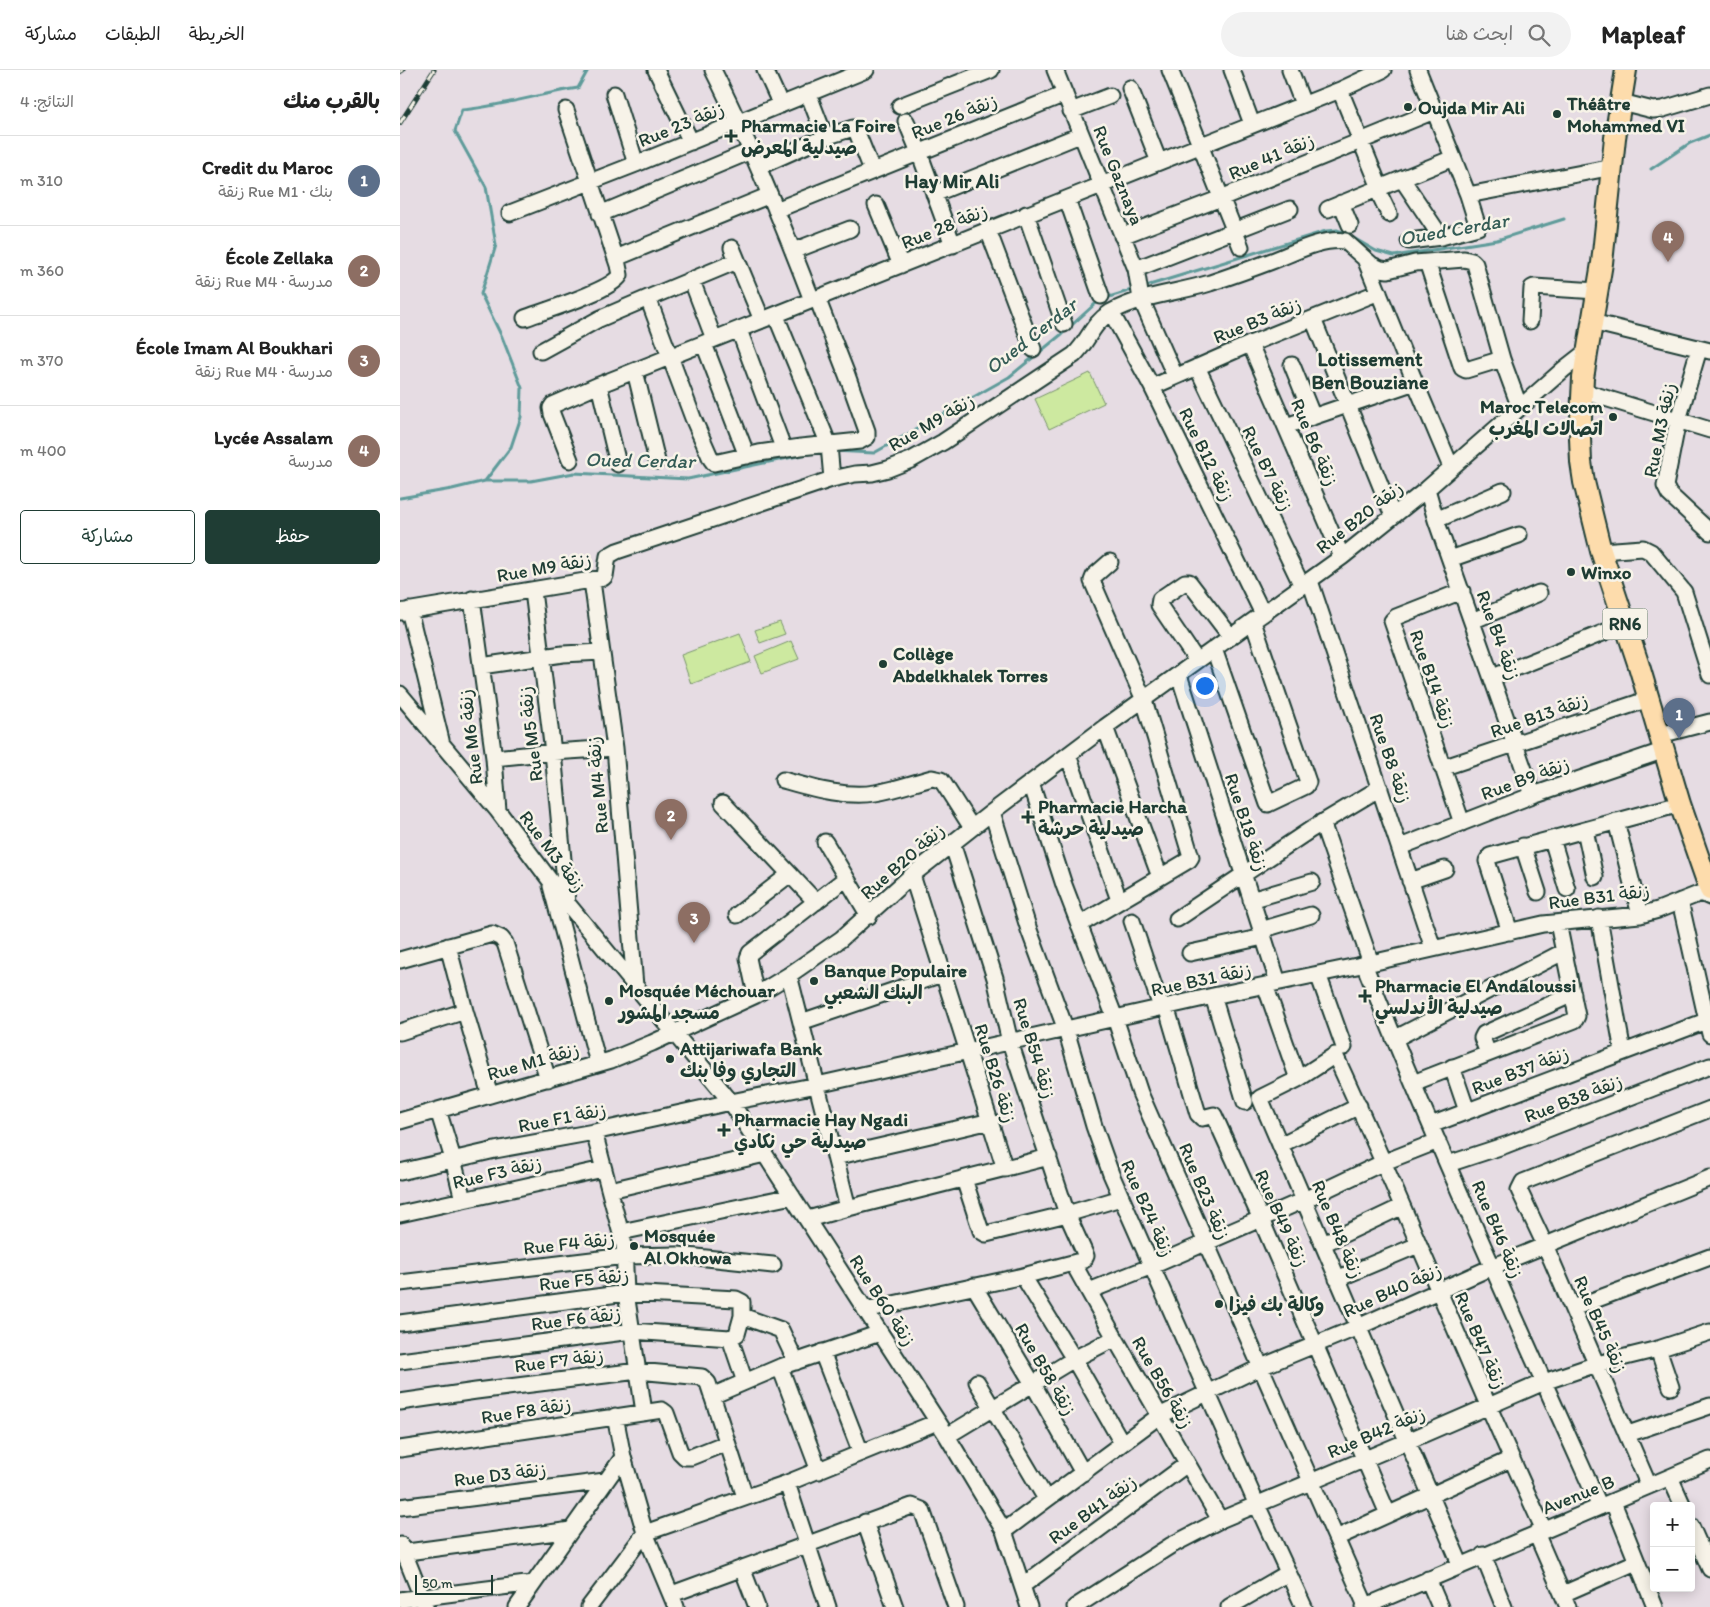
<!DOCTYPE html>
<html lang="ar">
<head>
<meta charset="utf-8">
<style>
  body { margin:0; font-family:Itim,"Playpen Sans Arabic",sans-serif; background:#f2f2f2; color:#222; direction:rtl }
  .controls { position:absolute; right:15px; bottom:15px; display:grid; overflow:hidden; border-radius:5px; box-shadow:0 2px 12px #0003 }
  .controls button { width:45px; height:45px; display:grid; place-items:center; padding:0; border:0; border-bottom:1px solid #e0e0e0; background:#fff; color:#222; font:25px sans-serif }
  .scale { position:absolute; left:15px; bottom:12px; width:78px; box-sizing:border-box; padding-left:5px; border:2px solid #1f3d34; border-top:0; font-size:14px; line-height:18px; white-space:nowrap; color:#1f3d34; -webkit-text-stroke:4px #f7f3e8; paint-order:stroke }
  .you { position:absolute; left:804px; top:615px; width:18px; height:18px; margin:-12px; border:4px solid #fff; border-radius:50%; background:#1a73e8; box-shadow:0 0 0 8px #1a73e833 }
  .badge { display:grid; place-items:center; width:32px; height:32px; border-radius:50%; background:#1f3d34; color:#fff; font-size:16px; font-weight:700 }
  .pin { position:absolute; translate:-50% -41px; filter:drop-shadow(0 1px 2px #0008) }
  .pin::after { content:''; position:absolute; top:26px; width:18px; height:15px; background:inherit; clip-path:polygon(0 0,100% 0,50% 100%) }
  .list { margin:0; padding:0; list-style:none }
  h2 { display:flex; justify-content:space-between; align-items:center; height:65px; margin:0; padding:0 20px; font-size:21px }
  h2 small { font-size:16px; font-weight:400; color:#767676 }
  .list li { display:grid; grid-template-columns:32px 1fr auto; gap:15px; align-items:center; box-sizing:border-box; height:90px; padding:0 20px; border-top:1px solid #e0e0e0 }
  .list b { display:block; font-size:19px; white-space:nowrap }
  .list p { margin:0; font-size:16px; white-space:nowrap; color:#767676 }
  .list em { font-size:16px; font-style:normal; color:#767676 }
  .actions { display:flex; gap:10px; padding:15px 20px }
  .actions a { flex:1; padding:11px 0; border:1px solid #1f3d34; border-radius:5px; text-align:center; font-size:18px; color:#1f3d34 }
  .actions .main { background:#1f3d34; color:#fff }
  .icon { flex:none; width:28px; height:28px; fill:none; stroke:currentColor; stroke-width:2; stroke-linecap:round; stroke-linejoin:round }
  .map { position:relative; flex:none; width:1310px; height:1537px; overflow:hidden; direction:ltr }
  header { display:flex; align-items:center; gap:30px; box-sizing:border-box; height:70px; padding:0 25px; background:#fff; border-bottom:1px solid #e0e0e0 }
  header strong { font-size:24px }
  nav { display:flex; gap:28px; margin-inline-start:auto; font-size:18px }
  .search { width:350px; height:45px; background:#f2f2f2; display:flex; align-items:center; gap:12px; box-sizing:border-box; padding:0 18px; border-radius:28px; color:#767676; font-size:19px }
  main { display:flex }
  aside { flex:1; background:#fff }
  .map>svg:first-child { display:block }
  .green { fill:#cde9a0; stroke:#76936a }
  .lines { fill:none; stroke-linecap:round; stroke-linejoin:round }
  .stream { stroke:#5e9b9a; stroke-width:3 }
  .minor-casing { stroke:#1f3d34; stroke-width:19 }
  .major-casing { stroke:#1f3d34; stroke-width:24 }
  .minor { stroke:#f7f3e8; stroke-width:15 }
  .major { stroke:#fddcac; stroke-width:20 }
  .rail-casing { stroke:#1f3d34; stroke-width:5 }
  .rail { stroke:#f7f3e8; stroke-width:3; stroke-dasharray:9; stroke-linecap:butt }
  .poi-dot { fill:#1f3d34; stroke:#f7f3e8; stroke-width:2 }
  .labels { text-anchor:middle; stroke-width:5; stroke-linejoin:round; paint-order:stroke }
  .shield { fill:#f7f3e8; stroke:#60746a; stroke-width:1 }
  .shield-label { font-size:18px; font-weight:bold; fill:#1f3d34 }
  .poi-label { font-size:19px; font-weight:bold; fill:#1f3d34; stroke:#f7f3e8; text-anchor:start }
  .street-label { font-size:19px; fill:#1f3d34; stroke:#f7f3e8 }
  .neighbourhood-label { font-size:20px; font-weight:bold; fill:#1f3d34; stroke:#f7f3e8 }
  .water-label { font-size:20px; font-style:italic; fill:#345c56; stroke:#f7f3e8 }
</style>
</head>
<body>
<header>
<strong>Mapleaf</strong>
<div class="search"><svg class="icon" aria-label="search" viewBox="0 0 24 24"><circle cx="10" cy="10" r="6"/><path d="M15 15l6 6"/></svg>ابحث هنا</div>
<nav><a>الخريطة</a><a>الطبقات</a><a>مشاركة</a></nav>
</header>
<main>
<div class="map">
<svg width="1310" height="1537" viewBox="0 0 1310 1537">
  <rect width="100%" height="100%" fill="#e6dce3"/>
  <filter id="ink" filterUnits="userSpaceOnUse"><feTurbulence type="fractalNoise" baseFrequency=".02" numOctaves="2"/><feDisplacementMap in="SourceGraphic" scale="10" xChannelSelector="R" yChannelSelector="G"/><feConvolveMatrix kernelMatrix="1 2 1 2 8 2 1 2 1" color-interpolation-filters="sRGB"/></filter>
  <g filter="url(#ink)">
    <path class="green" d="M690,303l14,30 -55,26 -14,-30z
      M380,552l5,12 -25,9 -5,-13z
      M340,563l11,29 -60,22 -10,-29z
      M391,571l8,18 -37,14 -7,-17z"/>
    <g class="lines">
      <path class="stream" d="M1251,99l39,-26 20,-8
        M743,217l183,-56 11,-1 8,3 31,18 18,5 103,-16 67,-21
        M433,381l41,2 135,-76 53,-43 33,-30 14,-7 26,-8
        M85,411h46l43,-8 114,6 124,-26
        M0,428l52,-9 33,-8 26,-34 10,-30 1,-29 -20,-51 -21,-43 15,-49 -10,-58 -31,-56 7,-21c40,-4 77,-16 116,-22l10,-18"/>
      <g class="minor-casing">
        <path id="minor" d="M256,0l35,72
          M313,0c38,75 69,152 99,230
          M365,0l16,35
          M655,0l81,199 5,30 34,77
          M770,0l71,177
          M832,0l20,54
          M890,0l13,34
          M730,18l29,74
          M940,20l40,98
          M408,23l17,44
          M214,24l22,70
          M1221,32l32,8 10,-1 47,-14
          M500,36l91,-36
          M671,41l39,-15
          M506,51l13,31 34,93
          M358,97l67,-30 28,-9 3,2 16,40
          M1002,109l39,58
          M977,119l12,25
          M534,124l146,-59
          M1068,125l145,-28
          M667,129l34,97
          M941,133l9,22
          M476,135l25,60
          M928,139l125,-51
          M376,140l289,-116
          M110,143l126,-49 230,-94
          M200,144l151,-63
          M626,144l38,110
          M588,160l45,119
          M722,166l99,-38 213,-87
          M1009,171l32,-4 37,-10 -10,-32 -50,-125
          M332,178l30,72
          M393,181l57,-22
          M216,188l154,-63
          M965,189l50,123 36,85
          M1027,192l35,106 4,2 36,-11
          M736,199l154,-60
          M292,211l22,58
          M248,228l45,120 18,41 3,4 45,-10 42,-6 59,-6 7,-4v-6l-20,-56 -30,-77
          M711,242l41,75 111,227
          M376,246l53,129 3,34
          M125,248c19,-7 86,-27 95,-43l-2,-10 -52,-155
          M913,249l80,197
          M1130,251l2,-33 2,-1 63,4
          M1192,252l118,29
          M339,260l45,120
          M304,274l43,112
          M850,274l92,213
          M1299,279l-21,71 -13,66 4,8 41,38
          M141,281l58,-32 49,-21 89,-37
          M892,295l21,52
          M797,297l105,219
          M235,301l22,90
          M199,315l19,79
          M752,317l98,-43 129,-52
          M1182,321l128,39
          M886,356l129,-44
          M170,390l-18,-46 -1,-6 2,-3 46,-20 741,-295 43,-20
          M1027,419l9,31 97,275
          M1036,450l67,-29
          M1201,481l42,-3 8,4 33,40 26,83
          M1050,489l69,-24
          M192,511l23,167 20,238
          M910,511l123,367
          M133,521l20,161 14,151
          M1062,521l-66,26 -4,4 70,202
          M72,529l22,159 4,53
          M9,540l32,130
          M0,542l203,-34 2,-2 3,-20 9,-5 215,-72 23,-5 17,-1 16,-4 23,-9 32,-18 131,-87c16,-15 16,-30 37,-43 31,-17 66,-19 99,-29 21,-7 41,-14 62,-22 22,-8 48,-23 73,-20l27,24 9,4 7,1 27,-7 49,-4 8,2 3,3 27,95 18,49
          M1072,551l67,-28
          M814,579l54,155 38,-18 2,-4 -55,-160
          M797,591l-38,-56 1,-6 25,-17h4l42,55
          M81,596l82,-12 39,-2
          M779,605l99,307
          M1093,607l132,-53
          M0,624l98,117 69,92 164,199 216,334 57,95 25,76
          M705,657l55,150
          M1260,665l50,-13
          M668,685l51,145
          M94,688l59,-6 62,-4
          M1042,698l207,-69
          M383,710c29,8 62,18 92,13 19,-3 38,-10 57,-15l9,2 3,4 28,44
          M631,713l33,102 51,133 25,75 226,513
          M323,733l93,99
          M592,742l37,118 37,100 28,96 17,48 146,331 47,102
          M1216,751l24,94
          M922,752l49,141
          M1185,760l10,47
          M1152,769l15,50
          M425,772l44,74
          M1123,776l15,46
          M1000,777l133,-52 132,-45
          M512,805l93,294
          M1010,811l35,-12
          M151,816l47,177
          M851,830l61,-18
          M1280,831l30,133
          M337,845l53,-41
          M1199,848l24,134
          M777,849l133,-89 70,-42
          M732,851l29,86
          M679,855l110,-65 2,-3 -47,-157 -52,-119 2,-5 16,-14
          M861,860l50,-15
          M1110,862l-23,-71 3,-5 190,-52
          M48,876l17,65 25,84
          M790,883l73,-16
          M0,890l92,-26 9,4 4,5 43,136
          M964,894c73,183 155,363 236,543
          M918,904l26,73
          M389,905l59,233
          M865,915l33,94
          M356,925l-8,-37 2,-5 95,-74
          M813,926l32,106
          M766,936l32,108 4,4 12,-3 46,102 128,297
          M401,952l144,-49
          M0,962l65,-21
          M994,969l169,-87
          M1088,983l-6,-15 2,-4 89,-40
          M1052,997l15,44
          M1013,1013l162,-63 2,-4 -19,-93
          M38,1040l15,49 10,41
          M0,1051l211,-61 41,-17 104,-48 33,-20 52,-36 71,-64 80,-63 113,-85 237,-170 85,-68 137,-120 23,-18
          M1031,1055l275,-104
          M194,1062l30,113 2,48 18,119
          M880,1075l79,-39
          M435,1087l156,-36
          M1048,1094l58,-19 204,-79
          M0,1102l95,-22 99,-18 137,-30 86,-17 396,-89 158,-33 172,-39 97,-9 18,-5 43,-17 9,4
          M564,1109l17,52 5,3 81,-20 54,-16
          M210,1120l155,-36
          M0,1144l203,-45
          M408,1149l40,-11 201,-51
          M221,1162l171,-36
          M923,1174l78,-37
          M673,1193l42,75 105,182
          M623,1206l51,83 48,84
          M937,1209l81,-34
          M0,1213l225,-27 53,-1 95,10
          M574,1216l59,98 50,89
          M689,1221l63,-25 152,-66 78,-37 56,-22
          M1173,1238l137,-51
          M465,1240l158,-34 61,-16 2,-4 -19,-42 -57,-172 -15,-64 -43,-135
          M0,1253l226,-30 110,6 6,3v14l39,14 15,32
          M330,1268l15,44
          M1258,1279l13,38
          M422,1282l39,101
          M0,1291l232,-30 98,7 7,-4 5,-18
          M380,1297l39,104
          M577,1312l69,117
          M312,1326l68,-29 100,-34
          M0,1332l76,-11 162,-20 64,6 6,6 37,114
          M215,1346l8,41 22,76 31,74
          M1228,1364l82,-28
          M547,1366l127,-77 41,-21
          M0,1379l262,-39 4,3 14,39 5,5h6l35,-14
          M1270,1407l13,29
          M387,1413l41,124
          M1249,1416l-104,-241 -26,-55 4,-8 187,-73
          M1213,1432l42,105
          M0,1437l205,-26
          M465,1452l30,85
          M1291,1456l19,43
          M604,1461l155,-115 102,-49 97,-40 134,-60 218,-89
          M1136,1463l32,74
          M936,1468l175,-79
          M1,1475l24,60
          M0,1483l171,-23
          M1083,1485l21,52
          M1061,1496l-201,-468 38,-19 37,-24c73,157 136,318 209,475
          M342,1498l15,39
          M1028,1509l12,28
          M622,1516l165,-122
          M272,1524l240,-88 10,4 34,97
          M1163,1524l73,-32
          M0,1530l134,-17
          M117,1537l106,-150
          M189,1537l56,-74 142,-50 150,-61
          M675,1537l95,-61 50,-26 188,-79 136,-59 53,-18 61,-15 52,-17
          M829,1537l59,-34
          M964,1537l346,-147"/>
      </g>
      <g class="major-casing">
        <path id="major" d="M1226,0l-11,68 -13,125 -19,115 -3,60 1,24 3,20 17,69 38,115 41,138 30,86"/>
      </g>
      <use href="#minor" class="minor"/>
      <use href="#major" class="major"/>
      <g class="rail-casing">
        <path id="rail" d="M0,2l3,-2
          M0,53l34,-53"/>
      </g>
      <use href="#rail" class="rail"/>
    </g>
  </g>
  <g class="poi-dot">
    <circle cx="1008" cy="37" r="5"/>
    <circle cx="1157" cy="44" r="5"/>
    <path d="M328.5 58.5h5v5h5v5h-5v5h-5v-5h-5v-5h5z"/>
    <circle cx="1213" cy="347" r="5"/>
    <circle cx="1171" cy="502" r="5"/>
    <circle cx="483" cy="594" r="5"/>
    <path d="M625.5 739.5h5v5h5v5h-5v5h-5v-5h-5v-5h5z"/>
    <circle cx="414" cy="911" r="5"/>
    <path d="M962.5 918.5h5v5h5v5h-5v5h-5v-5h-5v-5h5z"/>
    <circle cx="209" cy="931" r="5"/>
    <circle cx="270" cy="989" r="5"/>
    <path d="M321.5 1052.5h5v5h5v5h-5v5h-5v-5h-5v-5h5z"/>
    <circle cx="234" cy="1176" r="5"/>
    <circle cx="819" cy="1234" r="5"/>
  </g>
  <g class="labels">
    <rect class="shield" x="1202.5" y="538.5" width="45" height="31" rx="4"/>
    <g class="shield-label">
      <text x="1225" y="560">RN6</text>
    </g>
    <g class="poi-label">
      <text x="1167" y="40">Théâtre<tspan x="1167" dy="22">Mohammed VI</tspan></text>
      <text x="1018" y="44">Oujda Mir Ali</text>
      <text x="341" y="62">Pharmacie La Foire<tspan x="341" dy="22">صيدلية المعرض</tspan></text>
      <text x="1203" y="343" text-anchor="end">Maroc Telecom<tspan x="1203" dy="22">اتصالات المغرب</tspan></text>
      <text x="1181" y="509">Winxo</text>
      <text x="493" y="590">Collège<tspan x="493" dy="22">Abdelkhalek Torres</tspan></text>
      <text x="638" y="743">Pharmacie Harcha<tspan x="638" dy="22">صيدلية حرشة</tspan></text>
      <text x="424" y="907">Banque Populaire<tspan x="424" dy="22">البنك الشعبي</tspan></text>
      <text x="975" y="922">Pharmacie El Andaloussi<tspan x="975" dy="22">صيدلية الأندلسي</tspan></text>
      <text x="219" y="927">Mosquée Méchouar<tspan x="219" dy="22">مسجد المشور</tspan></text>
      <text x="280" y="985">Attijariwafa Bank<tspan x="280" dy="22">التجاري وفا بنك</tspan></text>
      <text x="334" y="1056">Pharmacie Hay Ngadi<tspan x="334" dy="22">صيدلية حي نكادي</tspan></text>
      <text x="244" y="1172">Mosquée<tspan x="244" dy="22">Al Okhowa</tspan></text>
      <text x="829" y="1241">وكالة بك فيزا</text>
    </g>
    <g class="street-label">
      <text transform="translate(554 46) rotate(-22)" y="7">Rue 26 زنقة</text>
      <text transform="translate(281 54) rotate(-22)" y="7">Rue 23 زنقة</text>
      <text transform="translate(871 86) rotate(-23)" y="7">Rue 41 زنقة</text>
      <text transform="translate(719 105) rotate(68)" y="7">Rue Gaznaya</text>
      <text transform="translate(544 156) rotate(-22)" y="7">Rue 28 زنقة</text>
      <text transform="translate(857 250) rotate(-22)" y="7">Rue B3 زنقة</text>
      <text transform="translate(531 352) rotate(-30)" y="7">Rue M9 زنقة</text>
      <text transform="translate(1259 360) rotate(-78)" y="7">Rue M3 زنقة</text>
      <text transform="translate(915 372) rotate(67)" y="7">Rue B6 زنقة</text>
      <text transform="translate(807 384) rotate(64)" y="7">Rue B12 زنقة</text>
      <text transform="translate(868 398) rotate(64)" y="7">Rue B7 زنقة</text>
      <text transform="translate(959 447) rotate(-38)" y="7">Rue B20 زنقة</text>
      <text transform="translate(144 497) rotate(-10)" y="7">Rue M9 زنقة</text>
      <text transform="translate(1099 565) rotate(70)" y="7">Rue B4 زنقة</text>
      <text transform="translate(1033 609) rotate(71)" y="7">Rue B14 زنقة</text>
      <text transform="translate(1139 645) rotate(-19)" y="7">Rue B13 زنقة</text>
      <text transform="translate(130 664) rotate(-97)" y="7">Rue M5 زنقة</text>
      <text transform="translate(70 667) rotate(-97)" y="7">Rue M6 زنقة</text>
      <text transform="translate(991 688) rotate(71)" y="7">Rue B8 زنقة</text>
      <text transform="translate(1125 708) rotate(-20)" y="7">Rue B9 زنقة</text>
      <text transform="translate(197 715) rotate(-95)" y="7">Rue M4 زنقة</text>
      <text transform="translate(847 752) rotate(72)" y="7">Rue B18 زنقة</text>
      <text transform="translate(153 781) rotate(53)" y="7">Rue M3 زنقة</text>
      <text transform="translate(502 791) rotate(-41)" y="7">Rue B20 زنقة</text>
      <text transform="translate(1199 826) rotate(-7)" y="7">Rue B31 زنقة</text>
      <text transform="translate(801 909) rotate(-12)" y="7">Rue B31 زنقة</text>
      <text transform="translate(635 978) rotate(73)" y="7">Rue B54 زنقة</text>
      <text transform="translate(133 991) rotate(-16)" y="7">Rue M1 زنقة</text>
      <text transform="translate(1120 1000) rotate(-21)" y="7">Rue B37 زنقة</text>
      <text transform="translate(596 1003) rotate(73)" y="7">Rue B26 زنقة</text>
      <text transform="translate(1173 1028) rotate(-21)" y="7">Rue B38 زنقة</text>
      <text transform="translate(162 1047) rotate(-11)" y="7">Rue F1 زنقة</text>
      <text transform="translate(97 1102) rotate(-13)" y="7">Rue F3 زنقة</text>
      <text transform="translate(805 1121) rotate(67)" y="7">Rue B23 زنقة</text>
      <text transform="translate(748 1138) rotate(66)" y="7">Rue B24 زنقة</text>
      <text transform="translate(882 1148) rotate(66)" y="7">Rue B49 زنقة</text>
      <text transform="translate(938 1159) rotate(67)" y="7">Rue B48 زنقة</text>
      <text transform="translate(1098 1159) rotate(67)" y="7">Rue B46 زنقة</text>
      <text transform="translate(169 1173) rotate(-6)" y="7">Rue F4 زنقة</text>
      <text transform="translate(184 1209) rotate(-6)" y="7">Rue F5 زنقة</text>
      <text transform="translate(992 1220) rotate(-24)" y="7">Rue B40 زنقة</text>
      <text transform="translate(483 1230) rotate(57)" y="7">Rue B60 زنقة</text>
      <text transform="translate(176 1248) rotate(-7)" y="7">Rue F6 زنقة</text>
      <text transform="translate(1201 1254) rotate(66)" y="7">Rue B45 زنقة</text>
      <text transform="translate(1081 1270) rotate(67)" y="7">Rue B47 زنقة</text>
      <text transform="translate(159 1290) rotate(-7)" y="7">Rue F7 زنقة</text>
      <text transform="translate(646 1299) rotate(60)" y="7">Rue B58 زنقة</text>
      <text transform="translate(763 1312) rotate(60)" y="7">Rue B56 زنقة</text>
      <text transform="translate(126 1340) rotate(-9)" y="7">Rue F8 زنقة</text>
      <text transform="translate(976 1362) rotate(-23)" y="7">Rue B42 زنقة</text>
      <text transform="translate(100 1404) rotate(-7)" y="7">Rue D3 زنقة</text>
      <text transform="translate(1178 1424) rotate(-22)" y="7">Avenue B</text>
      <text transform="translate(692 1439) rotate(-36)" y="7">Rue B41 زنقة</text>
    </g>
    <g class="neighbourhood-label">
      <text x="552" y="118">Hay Mir Ali</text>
      <text x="970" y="296">Lotissement<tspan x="970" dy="23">Ben Bouziane</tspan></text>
    </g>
    <g class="water-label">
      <text transform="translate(1054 159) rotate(-10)" y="7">Oued Cerdar</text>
      <text transform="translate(631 266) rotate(-38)" y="7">Oued Cerdar</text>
      <text transform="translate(240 390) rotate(1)" y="7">Oued Cerdar</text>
    </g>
  </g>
</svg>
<div class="controls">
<button>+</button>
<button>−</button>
</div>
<div class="scale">50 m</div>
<div class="you"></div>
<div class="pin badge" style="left:1279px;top:669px;background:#5c6f8a">1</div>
<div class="pin badge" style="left:271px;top:770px;background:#8d6e63">2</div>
<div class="pin badge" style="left:294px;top:873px;background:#8d6e63">3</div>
<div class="pin badge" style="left:1268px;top:192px;background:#8d6e63">4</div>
</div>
<aside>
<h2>بالقرب منك<small>النتائج: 4</small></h2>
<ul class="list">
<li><span class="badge" style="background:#5c6f8a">1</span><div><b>Credit du Maroc</b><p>بنك · Rue M1 زنقة</p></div><em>310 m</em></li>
<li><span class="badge" style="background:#8d6e63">2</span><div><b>École Zellaka</b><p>مدرسة · Rue M4 زنقة</p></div><em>360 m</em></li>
<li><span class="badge" style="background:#8d6e63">3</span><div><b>École Imam Al Boukhari</b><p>مدرسة · Rue M4 زنقة</p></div><em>370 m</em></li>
<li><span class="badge" style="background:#8d6e63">4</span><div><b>Lycée Assalam</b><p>مدرسة</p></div><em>400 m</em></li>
</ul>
<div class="actions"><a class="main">حفظ</a><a>مشاركة</a></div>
</aside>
</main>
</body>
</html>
